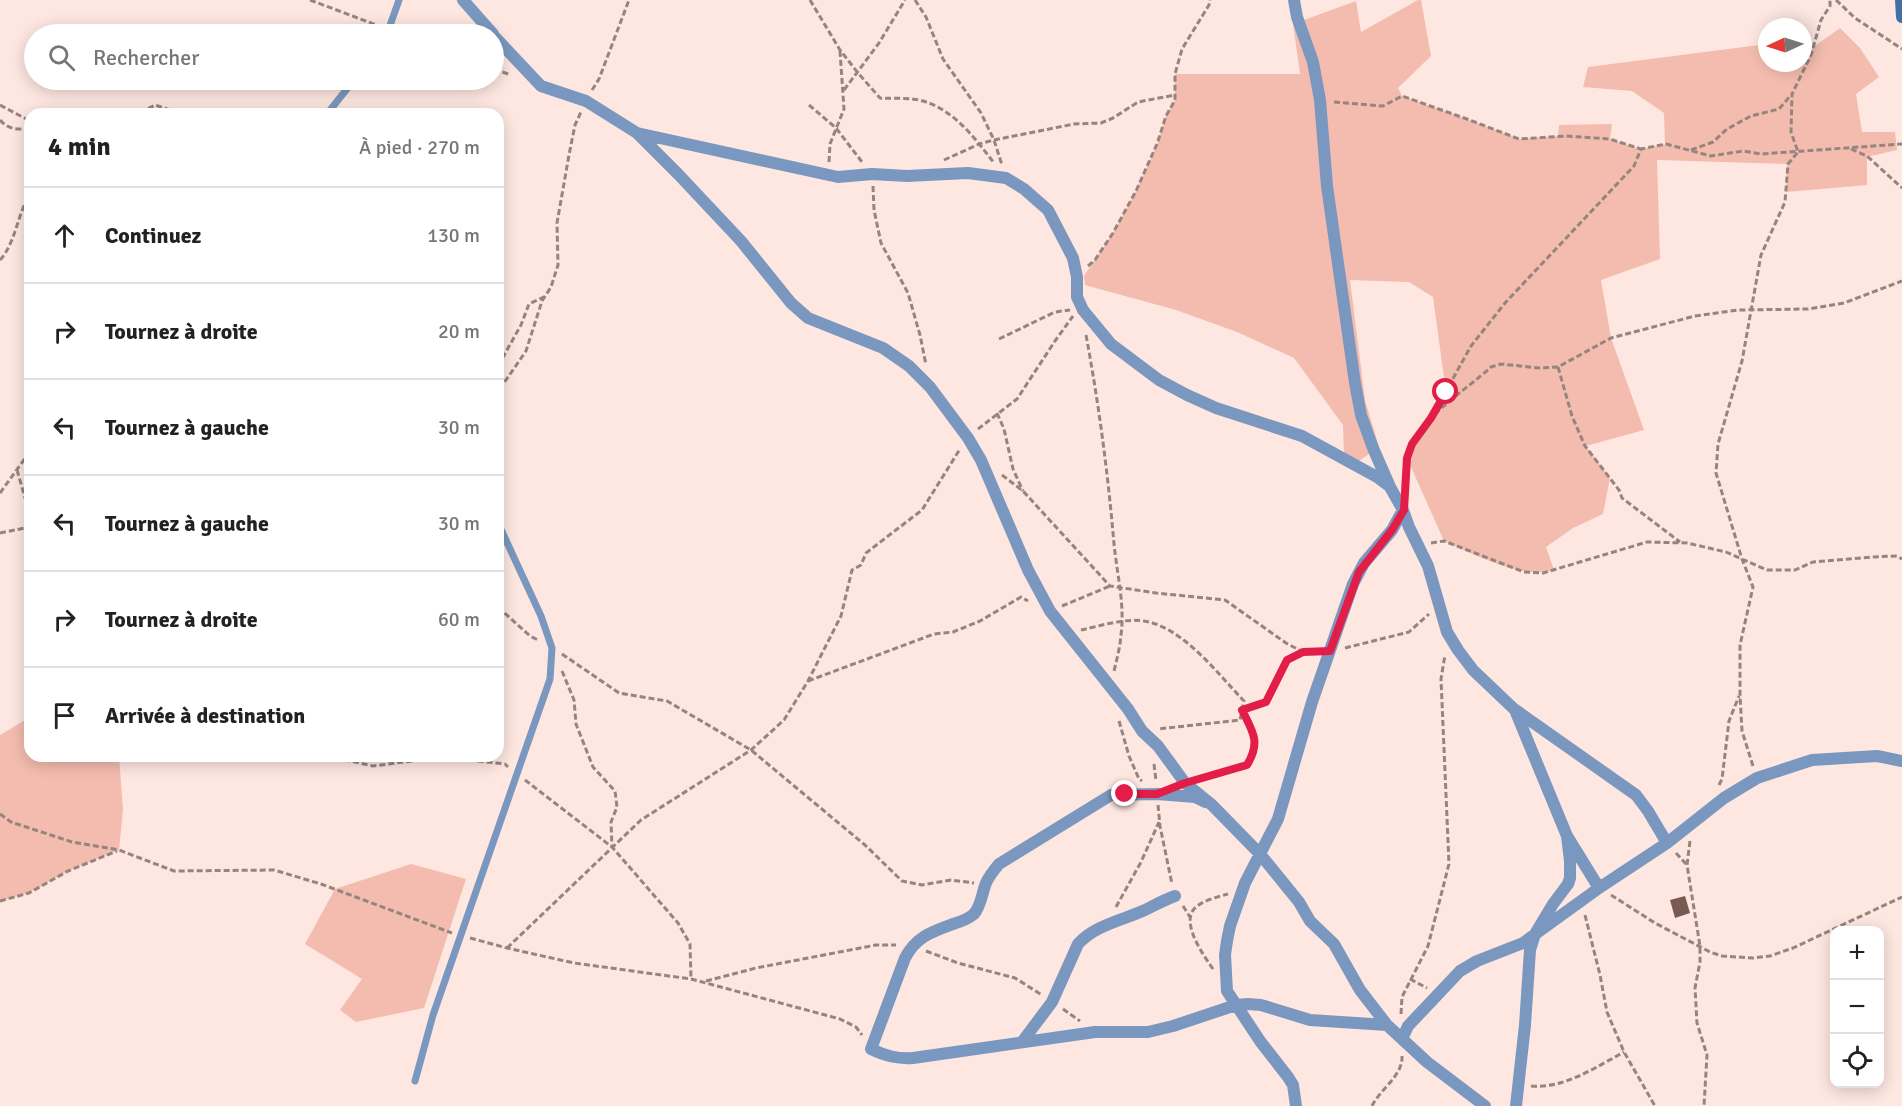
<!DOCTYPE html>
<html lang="fr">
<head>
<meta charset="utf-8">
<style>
  body { margin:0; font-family:Signika,sans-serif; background:#f2f2f2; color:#222 }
  .controls { position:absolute; right:18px; bottom:18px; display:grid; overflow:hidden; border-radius:12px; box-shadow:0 3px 15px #0003 }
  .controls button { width:54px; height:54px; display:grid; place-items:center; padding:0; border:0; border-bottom:2px solid #e0e0e0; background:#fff; color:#222; font:30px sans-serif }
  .compass { position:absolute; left:1758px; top:18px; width:54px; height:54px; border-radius:50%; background:#fff; box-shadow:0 3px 15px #0003; rotate:266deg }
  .stop { position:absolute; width:18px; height:18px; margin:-14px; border:4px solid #e11d48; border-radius:50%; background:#fff }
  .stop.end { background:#e11d48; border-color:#fff; box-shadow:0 2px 6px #0008 }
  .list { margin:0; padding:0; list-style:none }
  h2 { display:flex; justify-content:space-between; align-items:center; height:78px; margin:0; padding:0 24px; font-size:26px }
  h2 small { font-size:20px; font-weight:400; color:#767676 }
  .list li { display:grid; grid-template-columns:39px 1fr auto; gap:18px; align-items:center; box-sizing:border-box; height:96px; padding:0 24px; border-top:2px solid #e0e0e0 }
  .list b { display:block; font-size:22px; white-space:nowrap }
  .list em { font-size:20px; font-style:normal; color:#767676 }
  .icon { flex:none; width:33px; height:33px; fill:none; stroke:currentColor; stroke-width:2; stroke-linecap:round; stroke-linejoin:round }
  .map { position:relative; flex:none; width:1902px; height:1106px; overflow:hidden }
  .search { position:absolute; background:#fff; box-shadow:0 3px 15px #0003; left:24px; top:24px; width:480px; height:66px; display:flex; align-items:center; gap:15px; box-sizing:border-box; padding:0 21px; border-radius:33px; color:#767676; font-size:22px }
  .panel { position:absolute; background:#fff; box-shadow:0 3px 15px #0003; left:24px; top:108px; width:480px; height:654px; border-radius:18px }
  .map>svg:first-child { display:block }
  .green { fill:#f3bcae }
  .building { fill:#795a52 }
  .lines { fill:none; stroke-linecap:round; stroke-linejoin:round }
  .path { stroke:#96847f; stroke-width:3; stroke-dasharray:6 3; stroke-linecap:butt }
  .lane { stroke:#7a98bf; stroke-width:7 }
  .street { stroke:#7a98bf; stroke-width:12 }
  .secondary { stroke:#416ea6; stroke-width:12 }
  .route { stroke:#e11d48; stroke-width:8 }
</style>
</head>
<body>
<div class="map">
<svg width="1902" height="1106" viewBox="0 0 1902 1106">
  <rect width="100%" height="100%" fill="#fee7e1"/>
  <path class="green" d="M1418,0h3l10,56 -33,32 4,8 65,23 52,20 39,-3 1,-11 53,-1 -2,15 31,10 24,-5 -1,-31 -32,-22 -49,-4 5,-20 179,-23v19h36v-11l2,1 35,-25 20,20 19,29 -23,17 6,38h33l2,18 -30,7v28l-81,7 1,-28 -130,-4 3,99 -59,21 10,58 33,92 -58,16 24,32 -7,36 -30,14 -27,19 8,23c-32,10 -80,-16 -110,-29l-37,-83 4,-14 20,-26 15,-26 -13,-95 -24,-15 -59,-2 15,120 14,47 -23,16 -12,-7 -1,-31 -49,-67 -57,-26 -61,-22 -91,-25 -1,-9 29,-43 23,-42 21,-46 9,-29 9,-16v-26h125l-7,-50 63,-23 5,31z
    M30,717v39h89l4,54 -4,40 -51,21 -39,22 -29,8v-166z
    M411,864l55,15 -42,129 -68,14 -16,-12 22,-31 -57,-35 30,-55z"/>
  <path class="building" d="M1685,896l5,17 -15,5 -5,-18z"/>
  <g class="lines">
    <path class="path" d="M310,0l69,26
      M810,0l30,50 18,23 22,25c14,1 30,-1 43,3 31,9 52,37 71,62
      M915,0l11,17 17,42 38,54 13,27 8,25
      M1836,0l19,18 47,31
      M494,69l17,6
      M592,90l7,-11 30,-79
      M844,90l35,-47 26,-43
      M1334,102l49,4 19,-10 65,23 52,20 47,-3 44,3 31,10
      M0,105l30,16
      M809,105l27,23 26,34
      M142,114v-2l13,-7 28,9
      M0,120c9,10 18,10 30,8
      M1851,149l16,7 35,32
      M1691,150l22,-8 14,-13 24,-13 28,-7 12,-14
      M944,160l35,-16 15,-4 80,-16 27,-1 12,-5 25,-16 37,-7
      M829,162l1,-18 14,-35 -4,-58
      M873,186l1,24 7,33 27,50 12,42 6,30
      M0,260c16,-18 17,-45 30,-66
      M1088,266l7,-6 18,-27 23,-42 21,-47 9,-28 9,-16v-26l7,-25 27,-44 1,-5
      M1086,335c13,70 22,139 28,209 3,30 11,61 7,91 -1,12 -4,24 -7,36
      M999,339l56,-27 15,-2
      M498,366l23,-41 8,-21 17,-8
      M1558,367l14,49 13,30 34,44 3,8 58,44
      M498,388l8,-8 20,-29 16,-50 9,-14 7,-22 -1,-42 12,-68 6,-30 6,-13
      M997,413l7,16 9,40 10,22
      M1431,418l40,-72 34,-43 129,-137 7,-17 25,-5 45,12 32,-5 18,3 141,-10
      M978,429l39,-30 38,-58 18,-25
      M17,470l13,45
      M1002,475l21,16 87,95 46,7 69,7 61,43 17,9h12
      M498,486v2
      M1405,486c1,-14 0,-29 6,-41 15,-31 55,-55 80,-78l10,-3 38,4 19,-1 53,-29 84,-22 43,-6 70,-1 36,-6 58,-22
      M0,493l26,-36 4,-3
      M0,533l30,-6
      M1431,543l13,-2 80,31 19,1 104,-31 40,1 39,9 41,18h28l18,-8 59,-5 25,-1 5,3
      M1062,606l48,-20
      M498,607l32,29 8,4
      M1081,630c19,-4 43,-12 63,-9 39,6 74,53 100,80l-4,19 -82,9
      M1345,648l64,-16 20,-18
      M562,654l57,39 48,8 84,49 114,95 37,36 20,4 29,-5 23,3
      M562,671l12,29 2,24 17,43 22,24 2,16 -6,15 1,25
      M808,681l126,-47 19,-2 27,-11 41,-24 7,4
      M1119,721l10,35 10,23 3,2
      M336,756l5,3 32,7 70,-9 62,7 3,3
      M1154,764l2,17
      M1753,766l-11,-35 -2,-36v-50l13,-58 -11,-28 -26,-86 2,-29 24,-83 19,-106 24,-53 3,-38 10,-12 -7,-20 1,-38 19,-39 10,-35 9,-14v-6
      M1201,778l46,-13c14,-23 6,-33 -5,-55l24,-8 21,-42 16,-8
      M525,780l87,67 66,76 12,21 1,35
      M1719,785l3,-6 7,-58 10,-25
      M1158,805l2,21 12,58
      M0,814l11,8 61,20 47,8 55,21 100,-1 47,14 131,49
      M1690,841l-3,24 13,81v16l-5,26 2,35 10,32 -3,51
      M1676,853l11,12
      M1611,895l44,28 55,29 12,4 31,2 17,-2 23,-8 109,-51
      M0,901l29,-8 39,-22 49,-20
      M1183,906l7,11
      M1116,907l25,-45 18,-40
      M1585,915l15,60 7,37 17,40 31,54
      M470,938l37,10 67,15 117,16 149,40 16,8 6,8
      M507,948l134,-128 110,-70 33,-30 24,-39 33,-65 11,-46 9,-5 5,-12 56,-43 38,-61
      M926,951l32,12 57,15 27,17
      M1213,969c-9,-13 -32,-45 -19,-60 8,-9 24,-12 34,-15
      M1410,979l17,9
      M706,981l50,-13 120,-23h20
      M1063,1009l17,12
      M1401,1014l1,-17 26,-51 21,-82 -8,-185 4,-24
      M1531,1086c33,3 65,-19 93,-34
      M1372,1106c8,-17 31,-30 30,-50"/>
    <path class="lane" d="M387,34l12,-34
      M327,114l27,-34
      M415,1081l18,-66 117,-336 2,-31 -11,-32 -43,-93"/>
    <path class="street" d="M463,0l30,34
      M1294,0l3,17 16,45 7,38 7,86 28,197 6,32 12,33 17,39 13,23 6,17 19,39 19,66 11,18 15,20 41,39 122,86 12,16 19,32 57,-45 33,-20 55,-18 65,-4 25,5
      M494,36l47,50 45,15 51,32 201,44 34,-3 35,2 61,-3 38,5 18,11 24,21 25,48 4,19v20l6,13 28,34 48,36 28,15 29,13 86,28 75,41 12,9
      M637,133l41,41 63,67 50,62 17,15 75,30 26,18 21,21 38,51 13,22 47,110 22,41 78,98 14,22 16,15 27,37 27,22 48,49 39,48 11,19 24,23 26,46 27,35 40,37 58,44
      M1515,710l52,126 32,52
      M1205,802l-10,-5 -38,-3 -46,1 -112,69c-5,6 -10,12 -13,19 -4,10 -5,23 -12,31 -6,5 -14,8 -21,10 -22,8 -37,13 -48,34l-34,91c15,7 26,10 42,9l182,-26h53l25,-6 63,-21 12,-1 13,1 49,15 77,5
      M1402,1039l6,-13 52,-55 17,-10 46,-18 76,-55 68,-45
      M1022,1042l30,-40 26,-58c17,-19 45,-24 67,-34 10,-5 19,-10 30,-14
      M1296,1106l-3,-21 -5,-8 -28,-36 -33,-50 -2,-36 2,-14 3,-15 15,-43 33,-64 34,-117 41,-118 11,-21 28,-33 11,-20
      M1516,1106l9,-81 5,-75 5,-16 18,-30 15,-20 2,-6v-17l-3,-25"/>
    <path class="secondary" d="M1901,0l1,17"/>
  </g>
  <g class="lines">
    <path class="route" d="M1125,794h32l28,-11 62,-18c14,-23 6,-33 -5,-55l24,-8 21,-42 16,-8 27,-1 29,-79 33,-42 12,-20 3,-52 5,-14 19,-26 15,-26"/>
  </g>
</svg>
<div class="controls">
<button>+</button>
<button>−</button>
<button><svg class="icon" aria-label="locate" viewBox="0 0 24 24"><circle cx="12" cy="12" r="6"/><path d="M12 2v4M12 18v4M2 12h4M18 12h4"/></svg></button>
</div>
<svg class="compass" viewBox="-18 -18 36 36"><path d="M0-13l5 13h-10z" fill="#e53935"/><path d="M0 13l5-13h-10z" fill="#767676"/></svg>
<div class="stop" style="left:1446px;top:392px"></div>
<div class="stop end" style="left:1125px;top:794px"></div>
<div class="search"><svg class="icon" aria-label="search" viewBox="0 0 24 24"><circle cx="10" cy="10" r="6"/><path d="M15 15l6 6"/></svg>Rechercher</div>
<section class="panel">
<h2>4 min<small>À pied · 270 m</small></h2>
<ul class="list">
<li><svg class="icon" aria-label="ahead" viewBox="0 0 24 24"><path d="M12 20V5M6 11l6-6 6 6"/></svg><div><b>Continuez</b></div><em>130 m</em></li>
<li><svg class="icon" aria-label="right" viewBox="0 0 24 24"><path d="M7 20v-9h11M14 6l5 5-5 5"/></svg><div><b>Tournez à droite</b></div><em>20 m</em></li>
<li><svg class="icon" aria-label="left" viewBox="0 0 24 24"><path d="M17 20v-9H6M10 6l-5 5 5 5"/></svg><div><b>Tournez à gauche</b></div><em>30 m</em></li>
<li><svg class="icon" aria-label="left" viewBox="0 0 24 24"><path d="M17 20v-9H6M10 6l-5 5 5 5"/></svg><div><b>Tournez à gauche</b></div><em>30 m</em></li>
<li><svg class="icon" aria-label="right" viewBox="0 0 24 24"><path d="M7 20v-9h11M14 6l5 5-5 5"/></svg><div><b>Tournez à droite</b></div><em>60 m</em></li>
<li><svg class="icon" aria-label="arrive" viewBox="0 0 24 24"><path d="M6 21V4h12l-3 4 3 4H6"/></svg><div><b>Arrivée à destination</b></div></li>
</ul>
</section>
</div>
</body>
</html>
